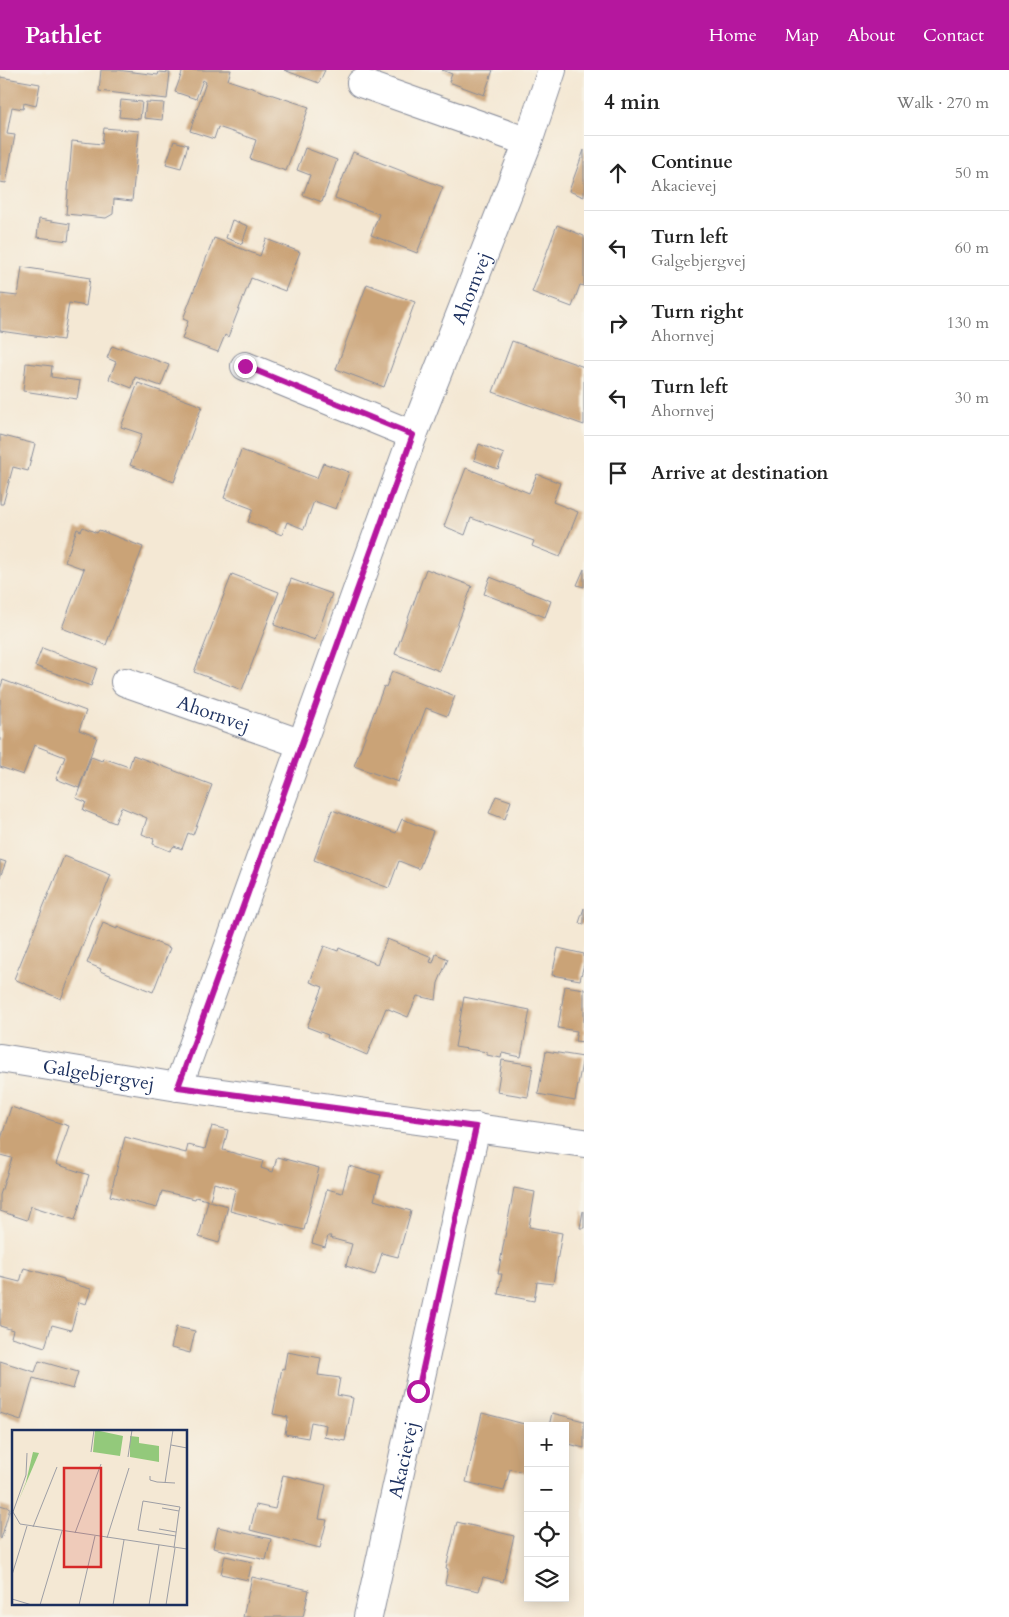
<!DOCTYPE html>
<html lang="en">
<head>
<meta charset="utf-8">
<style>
  body { margin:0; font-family:Cardo,serif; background:#f6f6f6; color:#222 }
  .controls { position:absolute; right:15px; bottom:15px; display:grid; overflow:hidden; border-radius:0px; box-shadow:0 2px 12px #0003 }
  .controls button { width:45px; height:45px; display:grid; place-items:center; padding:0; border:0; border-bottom:1px solid #e0e0e0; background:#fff; color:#222; font:25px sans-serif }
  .stop { position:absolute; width:15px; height:15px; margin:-11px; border:4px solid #b5179e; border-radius:50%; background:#fff }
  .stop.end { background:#b5179e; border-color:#fff; box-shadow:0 1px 5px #0008 }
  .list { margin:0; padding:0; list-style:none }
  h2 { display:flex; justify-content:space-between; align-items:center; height:65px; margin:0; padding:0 20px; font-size:21px }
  h2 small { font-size:16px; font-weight:400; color:#767676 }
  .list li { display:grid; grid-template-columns:32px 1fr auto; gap:15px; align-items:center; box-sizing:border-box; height:75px; padding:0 20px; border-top:1px solid #e0e0e0 }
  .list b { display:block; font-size:19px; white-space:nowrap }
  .list p { margin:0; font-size:16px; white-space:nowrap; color:#767676 }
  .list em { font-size:16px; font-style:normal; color:#767676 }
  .icon { flex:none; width:28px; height:28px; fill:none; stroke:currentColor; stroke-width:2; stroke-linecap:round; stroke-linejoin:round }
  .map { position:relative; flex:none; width:584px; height:1547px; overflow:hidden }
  header { display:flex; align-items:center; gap:30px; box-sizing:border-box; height:70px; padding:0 25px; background:#b5179e; color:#fff }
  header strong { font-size:24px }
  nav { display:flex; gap:28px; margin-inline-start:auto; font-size:18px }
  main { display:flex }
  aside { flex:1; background:#fff }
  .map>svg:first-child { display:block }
  .building { fill:#caa377 }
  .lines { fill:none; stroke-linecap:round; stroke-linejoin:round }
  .minor-casing { stroke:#888c99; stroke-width:30 }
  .minor { stroke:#fff; stroke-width:28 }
  .route { stroke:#b5179e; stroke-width:6 }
  .labels { text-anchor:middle; stroke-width:5; stroke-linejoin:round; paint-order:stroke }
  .street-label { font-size:19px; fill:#1b2f5e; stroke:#f7f3e8 }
  .inset-road { fill:none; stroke:#9d9ea5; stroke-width:1 }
  .view { fill:#d62828; fill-opacity:0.15; stroke:#d62828; stroke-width:2.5 }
  .inset-edge { fill:none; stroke:#1b2f5e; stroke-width:2.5 }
</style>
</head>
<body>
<header>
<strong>Pathlet</strong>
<nav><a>Home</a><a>Map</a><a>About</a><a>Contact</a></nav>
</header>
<main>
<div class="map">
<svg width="584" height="1547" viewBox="0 0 584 1547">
  <rect width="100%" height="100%" fill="#f7f3e8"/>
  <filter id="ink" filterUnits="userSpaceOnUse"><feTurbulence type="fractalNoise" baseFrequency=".02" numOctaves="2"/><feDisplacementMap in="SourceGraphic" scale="10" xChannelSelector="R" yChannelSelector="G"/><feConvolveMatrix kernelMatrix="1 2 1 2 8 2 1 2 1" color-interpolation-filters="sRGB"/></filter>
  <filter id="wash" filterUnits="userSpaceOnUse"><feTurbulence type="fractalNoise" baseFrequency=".0096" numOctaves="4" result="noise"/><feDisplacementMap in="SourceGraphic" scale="20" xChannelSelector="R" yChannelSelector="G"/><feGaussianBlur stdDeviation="1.12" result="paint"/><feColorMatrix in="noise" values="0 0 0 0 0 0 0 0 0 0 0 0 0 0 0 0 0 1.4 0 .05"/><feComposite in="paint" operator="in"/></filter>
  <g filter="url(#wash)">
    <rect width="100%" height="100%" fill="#f4e8d4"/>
    <g id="blocks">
      <path class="building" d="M101,0h16l41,5 1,-3 11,1 -3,26 -68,-8z
        M183,0h48l-3,10 81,27 -23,64 -36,-12 6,-19 -38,-13 -4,12 -24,-8 16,-49 -3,-2 -7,19 -21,-7z
        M284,0h41l-6,13z
        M442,0h51l-9,25 -35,-13 3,-8z
        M0,7l40,7 -4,22 -12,-3 -1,6 -11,-2 -5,27 8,1 -9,48 -6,-1z
        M121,30l21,2 -2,17 -21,-2z
        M146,32l18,1 -2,17 -18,-2z
        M104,58l35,3 -7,70 -18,-2 -1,15 -7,4 -40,-4 6,-73 30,3z
        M174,71l14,4 -7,23 -15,-4z
        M305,78l32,12 -15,42 -19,-7 7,-20 -13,-5z
        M584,80v47l-15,-6z
        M353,82l90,35 -26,66 -46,-18 8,-21 -44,-16z
        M39,149l31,5 -2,17 -31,-4z
        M232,150l16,6 -6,18 -16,-6z
        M557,155l27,11v50l-4,-1 -8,22 -40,-15z
        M214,168l46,18 6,-17 34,13 -15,39 -34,-13 -23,59 -3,-2 -7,17 -36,-13 6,-18 -5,-2z
        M22,197l68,11 -4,28 -17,-3 -6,37 -63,-9v-37l18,2z
        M367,214l48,18 -31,85 -48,-18z
        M512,271l72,26v58l-91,-33z
        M112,276l8,3 1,-2 48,18 -8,21 -26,-9 -3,11 -23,-9 7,-17 -9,-4z
        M26,293l26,3 -1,11 29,4 -3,18 -54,-8z
        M138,313l64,23 -28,76 -44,-17 12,-31 -21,-7z
        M0,365l35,9 -7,27 -15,-4 -10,37h-3z
        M479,374l25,10 -6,15 -24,-9z
        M241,380l76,28 6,-15 26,9 -13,37 -22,-8 -10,28 -17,-7 -5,13 -34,-13 5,-13 -29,-11z
        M466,398l63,25 8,-19 23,9 -7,19 25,10 -18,45 -28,-11 2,-5 -63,-23 -6,17 -21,-9z
        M83,457l14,6 2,-3 44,17 -37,98 -44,-17 22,-59 -19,-7 12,-33 4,2z
        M426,499l46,17 -32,85 -45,-17z
        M584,499v18l-7,-2z
        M232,504l47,18 -37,98 -48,-18z
        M490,507l61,24 -6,16 -61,-23z
        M291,509l41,15 -17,46 -41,-15z
        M42,578l55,20 -6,18 -56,-20z
        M392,601l63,25 -8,20 -21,-8 -28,74 -44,-16 30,-80 2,1z
        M3,610l83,31 -7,19 18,7 -18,51 -23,-9 9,-22 -31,-12 -11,30 -23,-8v-78z
        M133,685l79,30 -19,50 -5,-2 -6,16 -8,-3 -4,5 -17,-7 1,-5 -12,-5 5,-16 -26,-11 -6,16 -32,-13 3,-8 -10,-4 15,-41 11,4 1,-3 26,9z
        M496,726l15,5 -6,18 -16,-6z
        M332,740l64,23 6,-14 31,12 -14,38 -20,-8 -10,27 -75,-28z
        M64,786l47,19 -50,124 -47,-20z
        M0,790l6,2 -6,15z
        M584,838v17l-5,-2z
        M103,853l14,6v-2l53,21 -17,44 -53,-21 1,-2 -14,-6z
        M387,869l45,18 -2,5 3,1 3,-9 12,5 -10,24 -2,17 -19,-4 -9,21 -22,-9 -19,47 -40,-17 1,-3 -21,-8 16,-40 -13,-5 14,-36 14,5 1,-3 38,16z
        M558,878l26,6v10l-4,16 -28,-5z
        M565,916l19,3v53l-9,-1 2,-10 -19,-3z
        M464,927l66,13 -9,47 -19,-4 -1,5 -14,-3v-3l-32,-5z
        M546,981l37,6 -8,44 -37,-7z
        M502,990l31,5 -5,32 -31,-5z
        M11,1037l58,19 -13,38 33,11 -14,45 -44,-14 -4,14 -27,-9v-16l12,-37 -12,-3v-13z
        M212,1056l16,4 -5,20 40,11 -2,7 12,4 4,-15 42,11 -15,62 -74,-19 5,-22 -21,-6 -4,18 18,5 -9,37 -20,-6 9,-36 -1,-1 -11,-3 -1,2 -33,-8 -5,17 -47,-12 15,-59 61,16 2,-8 17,4z
        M349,1096l32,9 -7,25 37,11 -13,46 -16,-4 -7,22 -29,-9 6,-22 -22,-6 1,-2h-3l-3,11 -13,-4 15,-54 15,4z
        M514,1118l21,4 -6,35 33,6 -9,51 -16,-2 -3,19 -36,-7 4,-20h-4z
        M583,1141h1v17h-4z
        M24,1198l40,11v2l27,8 -5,15 -7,-2 -8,28 -19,-5 -7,22 -34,-10 2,-7 -13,-4v-49l20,5z
        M176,1257l19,4 -5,22 -19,-5z
        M287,1282l34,6 -3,17 22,3 -3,17 16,3 -8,43 -21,-4 2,-12 -15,-3 -3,16 -23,-4 3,-17 -15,-3 9,-46 2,1z
        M0,1291l35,11 4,-11 39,11 -5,17 -40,-11 -12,42 -21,-7z
        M482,1343l46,12v48l-18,-4 -6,22 -38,-9z
        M552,1343l32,8v27l-19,-5v-17h-16z
        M283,1405l43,10 -7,34 8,1 -7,28 -70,-18 6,-25 19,4z
        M0,1435l10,3 -9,31 -1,-1z
        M457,1452l57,14 -11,46 -20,-5 -4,14 -34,-7 3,-15 -2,-1z
        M218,1457l53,12 -5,21 -53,-12z
        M225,1486l27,6 -4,18 -27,-6z
        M252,1507l57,13 -6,27h-60z"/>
    </g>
  </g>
  <g filter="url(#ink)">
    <use href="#blocks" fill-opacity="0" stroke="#888c99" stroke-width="1"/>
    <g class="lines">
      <g class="minor-casing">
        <g id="minor">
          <path d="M361,13l167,59"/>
          <path d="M245,296l168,69"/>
          <path id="s1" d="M125,612l177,62"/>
          <path id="s2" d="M0,988l178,29 406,56"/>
          <path id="s3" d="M178,1017l235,-652 115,-293 24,-72"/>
          <path id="s4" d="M368,1547l108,-490"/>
        </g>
      </g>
      <use href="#minor" class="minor"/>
    </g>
  </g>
  <g class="lines" filter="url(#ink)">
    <path class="route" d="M245,296l168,69 -235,652 298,40 -58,264"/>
  </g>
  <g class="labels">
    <g class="street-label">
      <text dy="7" stroke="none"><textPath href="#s3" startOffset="851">Ahornvej</textPath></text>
      <text dy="7" stroke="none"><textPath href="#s1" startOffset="94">Ahornvej</textPath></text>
      <text dy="7" stroke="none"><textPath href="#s2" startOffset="100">Galgebjergvej</textPath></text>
      <text dy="7" stroke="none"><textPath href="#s4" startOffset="161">Akacievej</textPath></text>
    </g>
  </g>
  <g transform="translate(12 1360)">
    <rect width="175" height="175" fill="#f4e8d4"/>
    <path d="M83,0l28,6 -3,20 -27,-4zM118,6l9,1v6l20,3v16l-29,-5zM21,22l6,1 -21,49 8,-20z" fill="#93c97b"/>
    <path class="inset-road" d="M159,15l16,3M79,22l3,-22M15,23l-1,22 -13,37 7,12 167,25M116,27l4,-27M138,46v4l7,2 18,1M153,53l8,-53M150,78l17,3M21,97l24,-60M147,99l17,3M63,103l26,-69M95,108l22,-70M162,118l5,-37 1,-4 -37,-6 -5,29 38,6M0,145l15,-49M0,169l20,6M28,175l22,-74M67,175l16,-69M101,175l11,-65M137,175l10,-60M154,175l9,-57"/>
    <path class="view" d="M52,38h37v99h-37z"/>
    <rect width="175" height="175" class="inset-edge"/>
  </g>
</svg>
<div class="controls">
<button>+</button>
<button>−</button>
<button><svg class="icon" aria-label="locate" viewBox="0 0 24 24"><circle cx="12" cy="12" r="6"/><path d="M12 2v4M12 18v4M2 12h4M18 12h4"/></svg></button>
<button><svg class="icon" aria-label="layers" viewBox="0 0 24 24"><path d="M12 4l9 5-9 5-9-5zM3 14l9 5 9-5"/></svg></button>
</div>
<div class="stop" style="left:418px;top:1321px"></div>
<div class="stop end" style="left:245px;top:296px"></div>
</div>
<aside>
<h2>4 min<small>Walk · 270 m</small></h2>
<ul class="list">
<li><svg class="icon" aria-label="ahead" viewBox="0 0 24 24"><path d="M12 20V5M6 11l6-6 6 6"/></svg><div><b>Continue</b><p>Akacievej</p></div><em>50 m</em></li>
<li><svg class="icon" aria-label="left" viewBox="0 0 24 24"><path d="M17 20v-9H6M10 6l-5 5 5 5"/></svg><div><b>Turn left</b><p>Galgebjergvej</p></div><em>60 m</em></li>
<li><svg class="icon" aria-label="right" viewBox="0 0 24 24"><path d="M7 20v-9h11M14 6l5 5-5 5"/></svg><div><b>Turn right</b><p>Ahornvej</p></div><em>130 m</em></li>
<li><svg class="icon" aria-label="left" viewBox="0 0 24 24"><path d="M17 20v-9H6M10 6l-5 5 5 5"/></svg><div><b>Turn left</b><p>Ahornvej</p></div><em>30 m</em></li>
<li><svg class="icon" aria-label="arrive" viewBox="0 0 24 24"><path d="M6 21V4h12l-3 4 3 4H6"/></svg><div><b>Arrive at destination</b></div></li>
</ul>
</aside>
</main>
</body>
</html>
